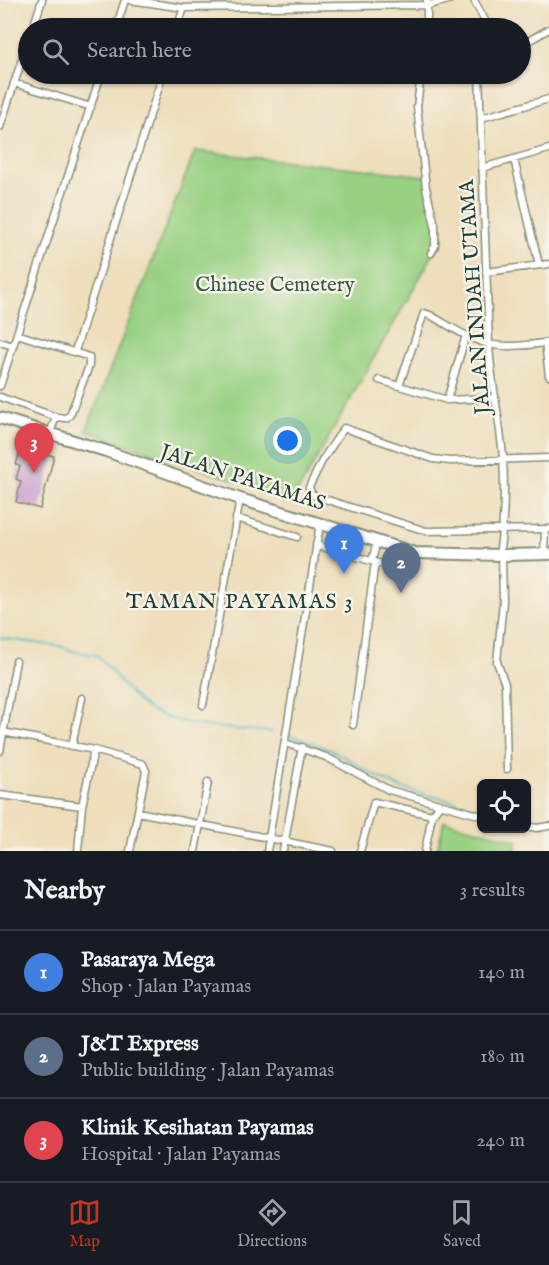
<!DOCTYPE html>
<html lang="en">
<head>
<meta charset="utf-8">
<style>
  body { margin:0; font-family:"IM FELL English",serif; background:#20242c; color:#f1f3f6 }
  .controls { position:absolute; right:18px; bottom:18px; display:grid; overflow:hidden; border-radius:9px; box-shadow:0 2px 4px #0004 }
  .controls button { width:54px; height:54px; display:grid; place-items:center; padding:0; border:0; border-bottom:2px solid #363941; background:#171b24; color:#f1f3f6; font:30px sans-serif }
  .you { position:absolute; left:288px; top:441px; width:21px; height:21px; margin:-15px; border:4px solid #fff; border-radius:50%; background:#1a73e8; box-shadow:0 0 0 9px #1a73e833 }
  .badge { display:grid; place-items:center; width:39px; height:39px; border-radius:50%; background:#c8321e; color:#fff; font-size:20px; font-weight:700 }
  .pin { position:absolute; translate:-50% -50px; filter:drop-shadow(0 2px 3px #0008) }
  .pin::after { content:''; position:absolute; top:32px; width:21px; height:18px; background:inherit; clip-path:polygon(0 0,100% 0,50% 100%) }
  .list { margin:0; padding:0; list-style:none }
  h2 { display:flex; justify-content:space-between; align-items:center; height:78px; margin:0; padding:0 24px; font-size:26px }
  h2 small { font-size:20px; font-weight:400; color:#9ea1a6 }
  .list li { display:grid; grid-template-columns:39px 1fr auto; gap:18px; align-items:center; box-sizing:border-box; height:84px; padding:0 24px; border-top:2px solid #363941 }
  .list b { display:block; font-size:22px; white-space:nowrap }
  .list p { margin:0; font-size:20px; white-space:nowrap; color:#9ea1a6 }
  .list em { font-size:20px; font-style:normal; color:#9ea1a6 }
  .icon { flex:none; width:33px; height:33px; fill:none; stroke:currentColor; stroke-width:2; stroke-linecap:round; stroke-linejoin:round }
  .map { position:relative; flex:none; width:549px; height:851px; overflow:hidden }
  .search { position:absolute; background:#171b24; box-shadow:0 2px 4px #0004; left:18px; right:18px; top:18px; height:66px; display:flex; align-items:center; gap:15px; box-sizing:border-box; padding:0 21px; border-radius:33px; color:#9ea1a6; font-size:22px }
  .sheet { height:330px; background:#171b24 }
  nav { display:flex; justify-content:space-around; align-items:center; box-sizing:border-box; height:84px; border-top:2px solid #363941; background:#171b24; font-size:16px; color:#9ea1a6 }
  nav a { display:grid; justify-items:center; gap:3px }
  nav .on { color:#c8321e }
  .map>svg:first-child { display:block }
  .green { fill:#99d183; stroke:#5c875c; stroke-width:1.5 }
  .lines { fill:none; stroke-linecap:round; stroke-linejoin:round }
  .stream { stroke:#4dbbc6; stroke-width:2 }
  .building { fill:#c69bcd }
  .street-casing { stroke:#868e78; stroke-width:9 }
  .highway-casing { stroke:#868e78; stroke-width:14 }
  .street { stroke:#fff; stroke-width:6 }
  .highway { stroke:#fff; stroke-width:10 }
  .labels { text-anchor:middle; stroke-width:5; stroke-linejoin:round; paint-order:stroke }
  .park-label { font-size:21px; fill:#375b44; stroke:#f7f3e8 }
  .street-label { font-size:21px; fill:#1f3d34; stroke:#f7f3e8 }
  .neighbourhood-label { font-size:22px; letter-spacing:1.5px; fill:#1f3d34; stroke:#f7f3e8 }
</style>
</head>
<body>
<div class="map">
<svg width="549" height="851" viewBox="0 0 549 851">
  <rect width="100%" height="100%" fill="#f7f3e8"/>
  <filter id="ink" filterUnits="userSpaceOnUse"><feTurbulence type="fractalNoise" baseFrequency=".0167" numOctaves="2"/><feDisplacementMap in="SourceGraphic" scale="12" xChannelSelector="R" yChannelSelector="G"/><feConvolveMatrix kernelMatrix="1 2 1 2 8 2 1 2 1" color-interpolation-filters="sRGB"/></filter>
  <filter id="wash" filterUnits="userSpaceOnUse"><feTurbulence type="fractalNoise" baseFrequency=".008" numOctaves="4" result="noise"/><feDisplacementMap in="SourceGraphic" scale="24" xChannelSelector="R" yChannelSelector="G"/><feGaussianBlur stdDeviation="1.35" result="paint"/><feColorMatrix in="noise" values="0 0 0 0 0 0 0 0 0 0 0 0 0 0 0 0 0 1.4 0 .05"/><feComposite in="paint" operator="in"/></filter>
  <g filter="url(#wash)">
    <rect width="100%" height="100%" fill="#eedebc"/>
    <path class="green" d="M195,151l231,25 17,61 -150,263 -207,-69z
      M444,821l73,19 -2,11h-78z"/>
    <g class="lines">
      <path class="stream" d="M0,638l63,9 12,5 21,3c18,15 29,37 48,51 26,21 94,23 128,26
        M289,735l47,17 40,24 25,12 81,21
        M526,821h11l12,-2"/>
    </g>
    <g id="blocks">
      <path class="building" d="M21,447l33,9 -14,53 -24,-7 5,-21 -5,-2 4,-13 -4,-1z"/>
    </g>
  </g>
  <g filter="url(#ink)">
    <use href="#blocks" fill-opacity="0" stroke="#868e78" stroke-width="1.5"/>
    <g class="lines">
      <g class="street-casing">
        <path id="street" d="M130,0l54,8 245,-3 20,-5
          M474,0l15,28
          M33,28l9,-28
          M116,28l9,-28
          M177,28l7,-20
          M427,28v-28
          M520,46l29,-17
          M421,74l-4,33 9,81 9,37v21l-4,7
          M479,74l10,270c2,39 11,76 14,114 2,32 1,65 -4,97
          M14,83l77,24
          M481,118l68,-19
          M0,127l28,-86
          M514,159l25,106
          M482,168l67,-19
          M486,272l63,-8
          M17,334l72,23v9l-19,49 -4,3 -10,-1
          M0,342l13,4
          M545,343l4,33
          M75,351l88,-277
          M379,380l68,20 47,-2
          M0,386l101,-312
          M399,386l25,-73 6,2c18,10 38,24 59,29 15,4 45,1 60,-2
          M0,397l56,20 -6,16
          M447,400l19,-65
          M549,458l-99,3 -17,-2 -89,-31 -21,31 -14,28 2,6 4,3 111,35 123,-2
          M236,518l61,19
          M316,545l93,27
          M544,554l1,-25
          M502,555l1,47 -6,60 8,22 2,85
          M372,561l5,-20
          M203,705l37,-206
          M353,725l22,-163
          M3,732l91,18 49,14 3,7 -16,80
          M285,743l41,14 63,33 93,26
          M72,746l10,-48
          M0,751l16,-90
          M0,795l82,11
          M138,812l195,39
          M526,826l11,2 12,-2
          M78,851l4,-45 12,-56
          M195,851l13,-69
          M267,851l53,-327
          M283,851l19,-104
          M360,851l14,-49 58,13
          M425,851l7,-36 7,-9"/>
      </g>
      <g class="highway-casing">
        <path id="highway" d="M0,418l106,33 134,48 175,54 87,2 47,-1"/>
      </g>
      <use href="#street" class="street"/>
      <use href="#highway" class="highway"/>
    </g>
  </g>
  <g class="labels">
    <g class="park-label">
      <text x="275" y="291">Chinese Cemetery</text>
    </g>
    <g class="street-label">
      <text transform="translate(474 297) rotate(-94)" y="7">JALAN INDAH UTAMA</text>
      <text transform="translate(243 477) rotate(18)" y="7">JALAN PAYAMAS</text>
    </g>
    <g class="neighbourhood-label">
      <text x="240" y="608">TAMAN PAYAMAS 3</text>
    </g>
  </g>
</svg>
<div class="controls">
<button><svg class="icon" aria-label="locate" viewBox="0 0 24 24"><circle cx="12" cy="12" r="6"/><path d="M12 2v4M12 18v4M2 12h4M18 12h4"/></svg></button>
</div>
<div class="you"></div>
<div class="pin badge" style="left:344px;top:574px;background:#3f7fe0">1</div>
<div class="pin badge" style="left:401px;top:593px;background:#5c6f8a">2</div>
<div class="pin badge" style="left:34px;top:473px;background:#e0444e">3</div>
<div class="search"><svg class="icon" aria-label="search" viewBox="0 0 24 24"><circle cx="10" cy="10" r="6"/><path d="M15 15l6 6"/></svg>Search here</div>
</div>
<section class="sheet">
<h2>Nearby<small>3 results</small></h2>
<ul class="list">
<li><span class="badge" style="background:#3f7fe0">1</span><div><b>Pasaraya Mega</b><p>Shop · Jalan Payamas</p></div><em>140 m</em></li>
<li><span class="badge" style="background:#5c6f8a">2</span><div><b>J&amp;T Express</b><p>Public building · Jalan Payamas</p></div><em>180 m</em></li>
<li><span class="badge" style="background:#e0444e">3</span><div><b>Klinik Kesihatan Payamas</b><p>Hospital · Jalan Payamas</p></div><em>240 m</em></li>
</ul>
</section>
<nav>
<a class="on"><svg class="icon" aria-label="map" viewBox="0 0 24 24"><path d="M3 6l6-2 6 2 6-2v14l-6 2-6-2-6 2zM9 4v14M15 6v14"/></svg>Map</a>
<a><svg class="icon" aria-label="directions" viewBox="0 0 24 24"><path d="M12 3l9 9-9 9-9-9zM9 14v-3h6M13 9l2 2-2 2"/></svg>Directions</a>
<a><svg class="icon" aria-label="saved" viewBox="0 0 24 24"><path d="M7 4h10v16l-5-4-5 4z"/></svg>Saved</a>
</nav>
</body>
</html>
